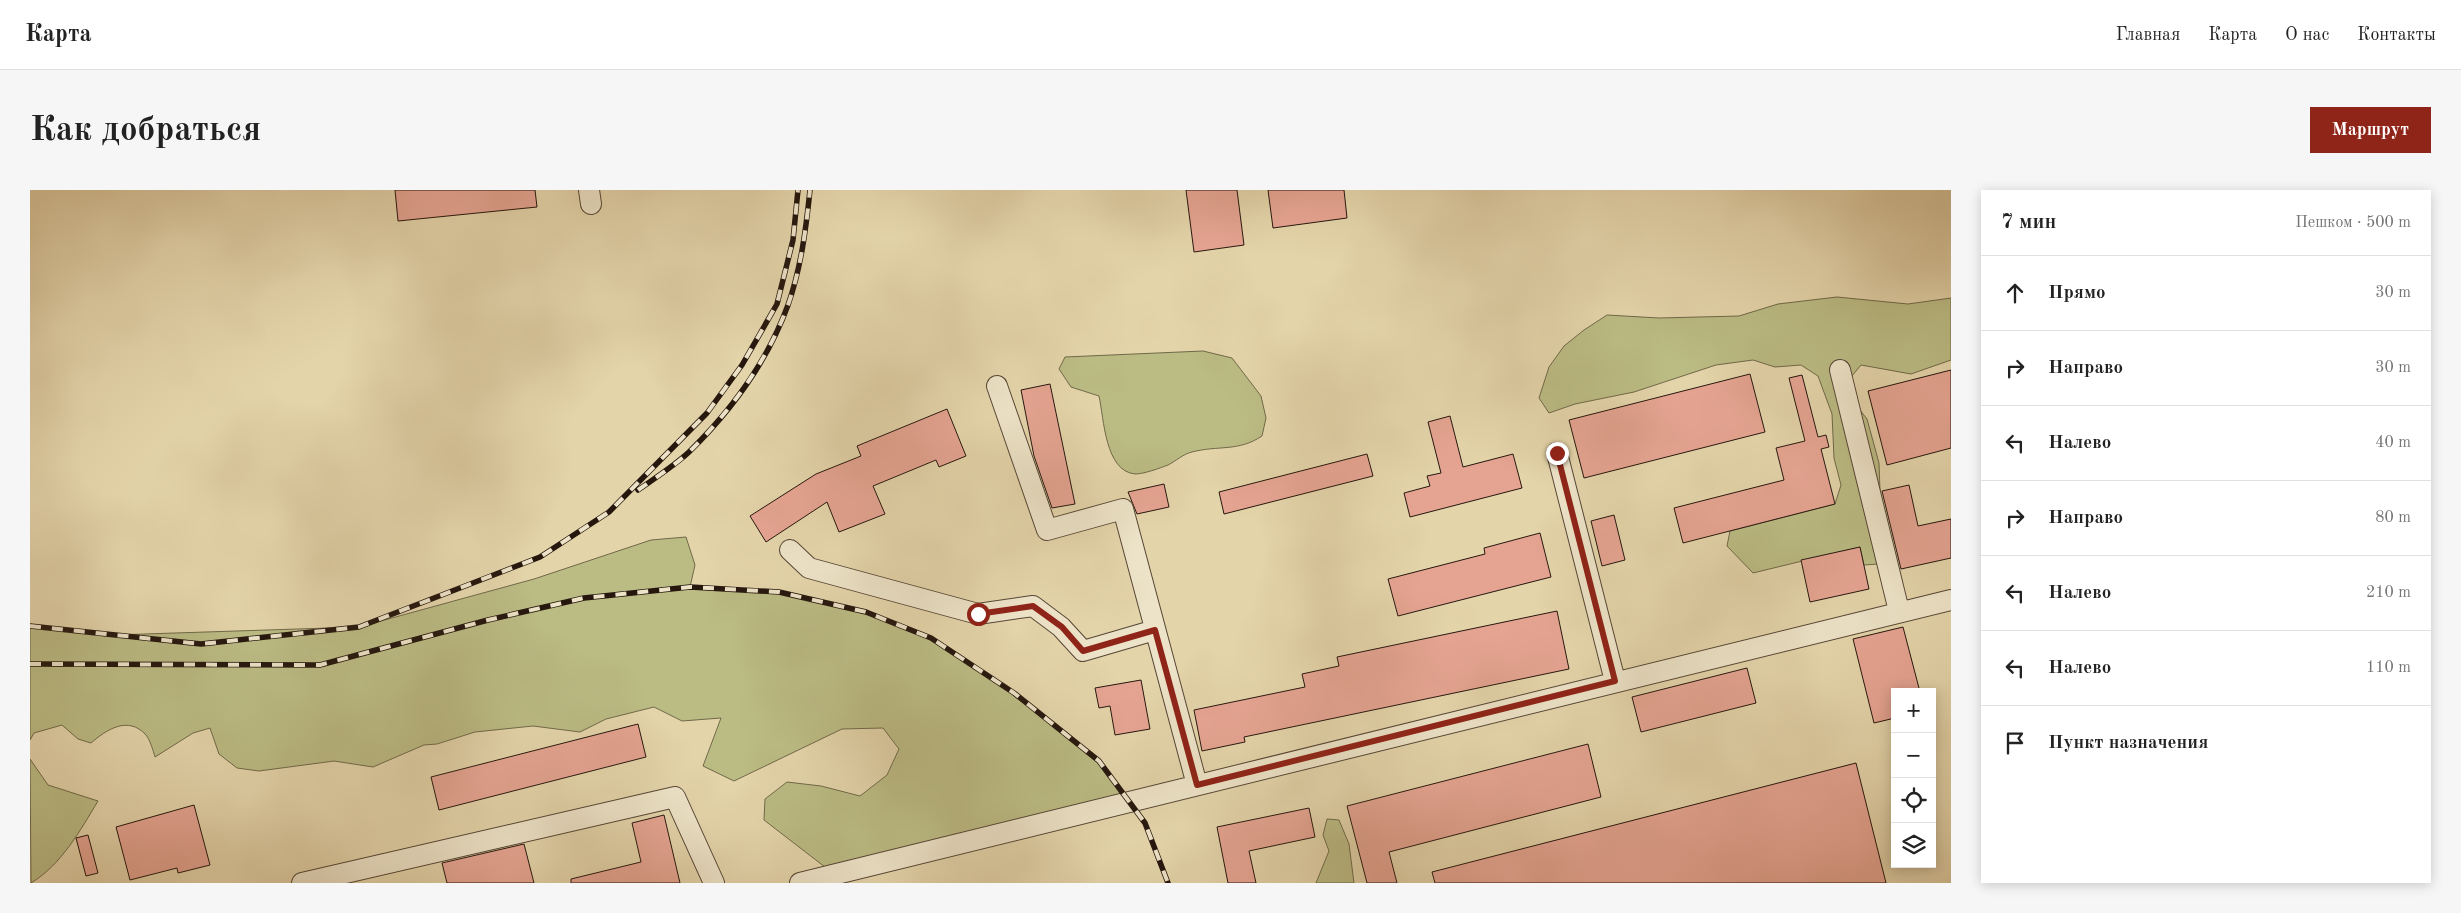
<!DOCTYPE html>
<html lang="ru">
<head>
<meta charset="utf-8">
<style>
  body { margin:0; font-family:"Old Standard TT",serif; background:#f6f6f6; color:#222 }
  .controls { position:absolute; right:15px; bottom:15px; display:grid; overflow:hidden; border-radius:0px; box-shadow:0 2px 12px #0003 }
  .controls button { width:45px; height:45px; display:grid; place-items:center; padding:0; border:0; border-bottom:1px solid #e0e0e0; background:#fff; color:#222; font:25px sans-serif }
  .stop { position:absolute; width:15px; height:15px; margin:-11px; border:4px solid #8f2418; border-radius:50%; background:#fff }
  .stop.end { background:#8f2418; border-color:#fff; box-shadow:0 1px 5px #0008 }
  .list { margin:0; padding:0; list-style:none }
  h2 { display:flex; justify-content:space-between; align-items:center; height:65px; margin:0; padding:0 20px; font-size:21px }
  h2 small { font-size:16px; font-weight:400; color:#767676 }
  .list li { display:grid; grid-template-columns:32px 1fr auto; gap:15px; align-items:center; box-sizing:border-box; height:75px; padding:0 20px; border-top:1px solid #e0e0e0 }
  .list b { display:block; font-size:19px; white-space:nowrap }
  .list em { font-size:16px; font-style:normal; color:#767676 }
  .icon { flex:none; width:28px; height:28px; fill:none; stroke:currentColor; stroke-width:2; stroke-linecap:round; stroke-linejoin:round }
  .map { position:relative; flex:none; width:1921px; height:693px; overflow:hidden; border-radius:0px }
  header { display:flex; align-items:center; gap:30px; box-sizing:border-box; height:70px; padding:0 25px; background:#fff; border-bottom:1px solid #e0e0e0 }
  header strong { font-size:24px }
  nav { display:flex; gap:28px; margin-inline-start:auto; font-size:18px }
  .intro { display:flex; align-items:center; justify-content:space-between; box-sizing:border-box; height:120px; padding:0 30px }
  h1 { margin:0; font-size:35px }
  .button { padding:12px 22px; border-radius:0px; background:#8f2418; color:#fff; font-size:18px; font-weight:700 }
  main { display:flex; gap:30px; padding:0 30px }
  aside { flex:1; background:#fff; border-radius:0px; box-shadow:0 2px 12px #0003 }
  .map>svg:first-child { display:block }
  .green { fill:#bbbb84; stroke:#706949 }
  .building { fill:#e5a492; stroke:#26170e }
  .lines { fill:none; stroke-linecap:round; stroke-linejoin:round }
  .minor-casing { stroke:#564635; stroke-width:22 }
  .minor { stroke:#ede3c8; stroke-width:20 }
  .rail-casing { stroke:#26170e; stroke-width:5.5 }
  .rail { stroke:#ede3c8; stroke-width:4; stroke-dasharray:11; stroke-linecap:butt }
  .route { stroke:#8f2418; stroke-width:6 }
</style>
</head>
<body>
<header>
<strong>Карта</strong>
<nav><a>Главная</a><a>Карта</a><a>О нас</a><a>Контакты</a></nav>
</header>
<div class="intro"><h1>Как добраться</h1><a class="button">Маршрут</a></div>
<main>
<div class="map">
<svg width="1921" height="693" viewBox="0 0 1921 693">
  <rect width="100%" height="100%" fill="#e4d4aa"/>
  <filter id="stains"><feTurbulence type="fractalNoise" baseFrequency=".004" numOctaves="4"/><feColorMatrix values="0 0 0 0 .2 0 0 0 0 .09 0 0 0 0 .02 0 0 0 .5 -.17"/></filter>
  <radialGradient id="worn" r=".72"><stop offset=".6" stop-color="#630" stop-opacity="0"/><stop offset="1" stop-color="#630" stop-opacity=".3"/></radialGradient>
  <path class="green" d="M1807,107l71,7 43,-6v62l-40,14 -50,-9 -10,12 1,23 15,19 12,44 1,28 4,21 -6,52 -14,1 -4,-18 -107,26 -26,-27 3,-15 105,-27 6,-19 -7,-27 -2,-44 -14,-38 -17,-11 -26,2 -22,-7 -37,5 -82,27 -59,12 -26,9 -10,-15 10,-31 15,-21 20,-16 23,-15 52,3 80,-2 39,-12z
    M1173,161l29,7 29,38 5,22 -4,18c-24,16 -43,9 -70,16 -9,2 -16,9 -24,13 -8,3 -24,9 -33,9 -30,-3 -31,-55 -36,-78l-28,-9 -12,-18 6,-12z
    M656,347l9,28 -5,22 89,5 87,20 65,26 83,55 85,68 30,40 -295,73 -70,-54 1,-21 22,-17 34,4 39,10 27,-21 12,-26 -16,-21 -41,1 -108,52 -31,-15 18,-48 -39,3 -28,-14 -48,12 -26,13 -47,-6 -58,6 -38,12 -13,1 -51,22 -39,-6 -75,10 -22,-3 -18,-14 -9,-26 -17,5 -38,24c-2,-7 -5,-17 -9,-22 -18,-20 -40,-5 -55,8l-13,-4 -16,-14 -28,8 -4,7v-114l84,9 245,-8 175,-48 117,-39z
    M0,569l18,26 50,16c-18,30 -37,64 -67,82z
    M1297,629l12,1 10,24 5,39h-38l13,-32 -6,-16z"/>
  <path class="building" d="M365,0h140l2,17 -139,14z
    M1156,0h51l7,55 -50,7z
    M1238,0h76l3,28 -74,10z
    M1921,180v78l-64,17 -19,-74z
    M1720,184l15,58 -181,46 -15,-58z
    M1772,185l16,62 8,-2 3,12 -8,2 14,55 -152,39 -9,-35 110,-28 -8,-32 29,-7 -16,-63z
    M1020,194l25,120 -23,4 -18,-52 -13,-66z
    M917,219l19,47 -27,11 -3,-7 -63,26 12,28 -46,18 -12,-30 -61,40 -16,-26 66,-42 45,-18 -4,-10z
    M1420,226l13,51 50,-13 9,34 -112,29 -6,-24 26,-7 -3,-10 14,-3 -13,-51z
    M1337,264l6,22 -149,38 -5,-22z
    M1134,294l5,23 -32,7 -9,-22z
    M1879,295l9,41 33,-7v39l-50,11 -19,-78z
    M1584,325l11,45 -23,6 -11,-45z
    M1510,343l11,44 -153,39 -10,-37 97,-25 -1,-6z
    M1830,357l9,42 -59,13 -9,-42z
    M1527,421l12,58 -325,68 1,5 -43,9 -8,-41 111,-23 -3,-13 37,-8 -2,-9z
    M1873,437l17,65h-25v26l-21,5 -21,-84z
    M1717,478l9,35 -115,29 -9,-35z
    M1111,490l9,49 -35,6 -5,-29 -11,2 -4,-20z
    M608,534l8,33 -207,53 -8,-33z
    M1558,554l13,53 -212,55 8,31h-30l-20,-77z
    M1826,573l30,120h-451l-3,-11z
    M164,615l16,60 -32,8 -1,-5 -47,12 -14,-53z
    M1279,618l6,29 -66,14 7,32h-28l-11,-56z
    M634,625l16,68h-109v-4l70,-17 -9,-39z
    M58,645l10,38 -12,3 -10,-38z
    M494,654l10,39h-87l-5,-20z"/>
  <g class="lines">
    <g class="minor-casing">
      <path id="minor" d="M559,0l2,14
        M1810,180l59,241
        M967,196l50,144 76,-21 74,276
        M1527,263l58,228
        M760,360l19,18 169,46 55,-8 28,21 22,24 72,-21
        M272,693l373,-86 39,86
        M770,693l1151,-283"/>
    </g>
    <use href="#minor" class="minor"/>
    <g class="rail-casing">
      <path id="rail" d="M608,300c17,-12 36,-24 51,-38 42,-41 79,-92 99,-147 13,-37 18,-76 22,-115
        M0,436l171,18 158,-17 181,-70 69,-45 98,-99 35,-48 35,-61 16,-64 5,-50
        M0,474l290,1 168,-45 96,-22 106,-11 89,5 87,20 65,26 83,55 85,68 46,62 23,60"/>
    </g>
    <use href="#rail" class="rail"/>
  </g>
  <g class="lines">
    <path class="route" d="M948,424l55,-8 29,21 21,24 72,-21 42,155 418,-104 -58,-228"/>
  </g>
  <rect width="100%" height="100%" filter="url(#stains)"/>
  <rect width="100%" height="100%" fill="url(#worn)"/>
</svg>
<div class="controls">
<button>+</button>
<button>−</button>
<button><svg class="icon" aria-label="locate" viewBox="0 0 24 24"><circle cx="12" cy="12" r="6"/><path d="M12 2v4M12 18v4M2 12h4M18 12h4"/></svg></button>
<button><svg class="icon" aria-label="layers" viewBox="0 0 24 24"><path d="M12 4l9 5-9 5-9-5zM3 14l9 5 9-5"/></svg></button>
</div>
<div class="stop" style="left:948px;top:424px"></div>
<div class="stop end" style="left:1527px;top:263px"></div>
</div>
<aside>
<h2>7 мин<small>Пешком · 500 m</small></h2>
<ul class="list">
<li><svg class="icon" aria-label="ahead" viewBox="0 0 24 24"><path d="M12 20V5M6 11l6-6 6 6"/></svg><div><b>Прямо</b></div><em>30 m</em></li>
<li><svg class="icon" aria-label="right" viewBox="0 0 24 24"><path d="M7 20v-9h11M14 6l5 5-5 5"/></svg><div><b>Направо</b></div><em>30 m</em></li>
<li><svg class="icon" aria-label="left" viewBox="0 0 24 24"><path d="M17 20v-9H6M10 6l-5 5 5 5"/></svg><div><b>Налево</b></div><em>40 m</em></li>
<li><svg class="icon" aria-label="right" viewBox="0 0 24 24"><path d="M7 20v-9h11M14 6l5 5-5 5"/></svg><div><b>Направо</b></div><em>80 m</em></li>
<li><svg class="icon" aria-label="left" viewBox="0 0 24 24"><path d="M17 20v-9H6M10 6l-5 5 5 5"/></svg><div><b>Налево</b></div><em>210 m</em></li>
<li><svg class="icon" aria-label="left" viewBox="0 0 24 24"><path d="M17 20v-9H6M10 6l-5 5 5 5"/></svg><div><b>Налево</b></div><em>110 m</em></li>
<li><svg class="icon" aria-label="arrive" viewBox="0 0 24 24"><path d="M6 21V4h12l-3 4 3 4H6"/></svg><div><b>Пункт назначения</b></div></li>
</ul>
</aside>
</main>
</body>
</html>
